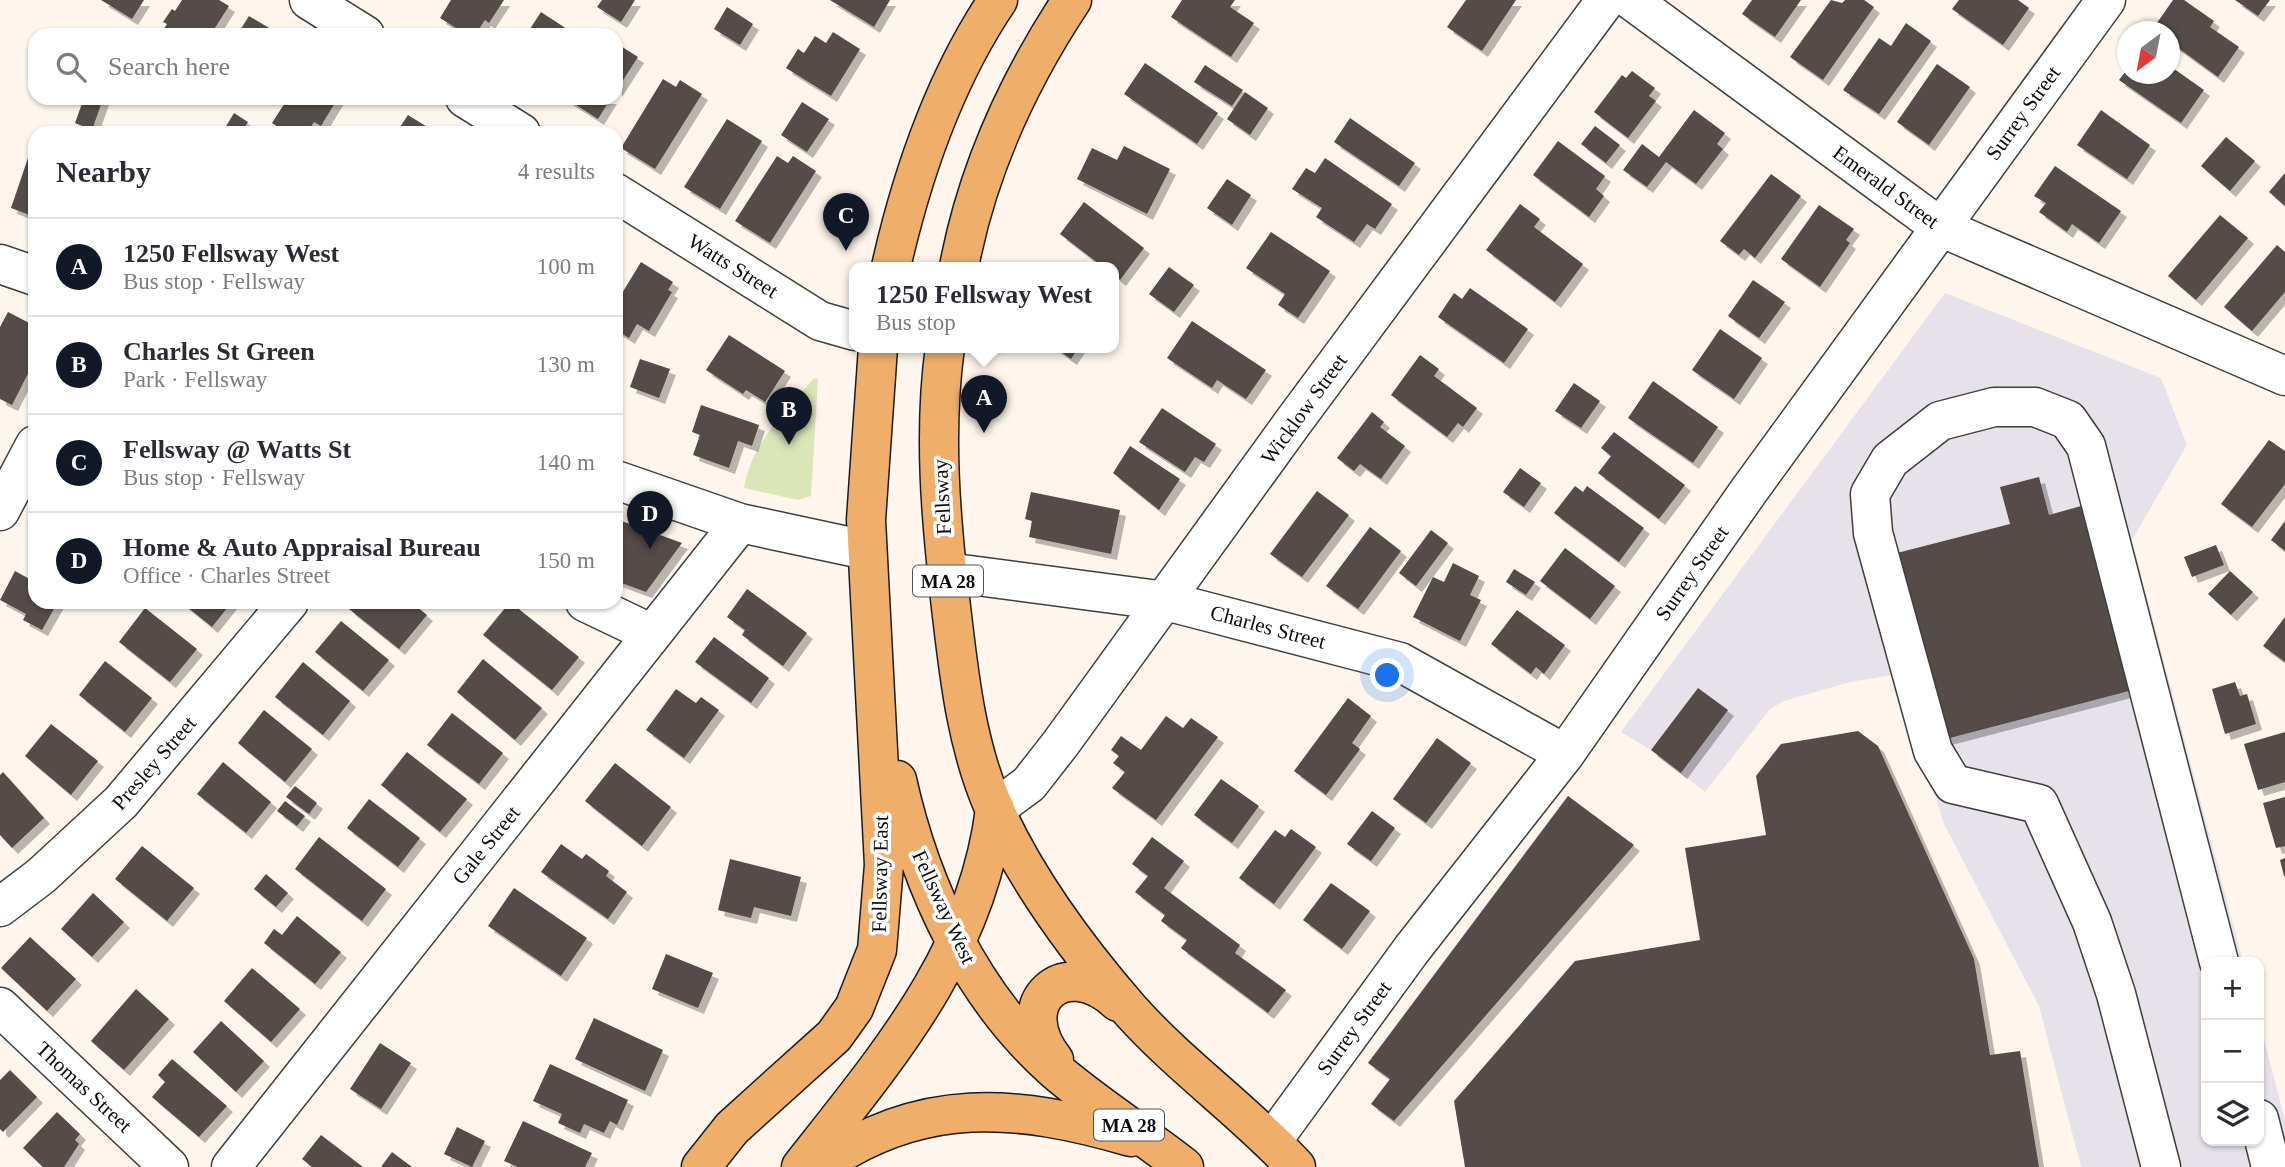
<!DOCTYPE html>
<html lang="en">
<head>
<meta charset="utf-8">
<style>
  body { margin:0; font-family:Georgia,serif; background:#f7f7f7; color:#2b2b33 }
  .controls { position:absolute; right:21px; bottom:21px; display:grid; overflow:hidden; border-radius:14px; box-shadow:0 2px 5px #0004 }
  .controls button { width:63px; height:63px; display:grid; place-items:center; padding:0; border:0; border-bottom:2px solid #e1e1e2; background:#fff; color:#2b2b33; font:35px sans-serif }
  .compass { position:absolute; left:2117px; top:21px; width:63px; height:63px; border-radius:50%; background:#fff; box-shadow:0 2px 5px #0004; rotate:212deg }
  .you { position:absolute; left:1388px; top:676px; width:24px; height:24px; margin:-18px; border:5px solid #fff; border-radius:50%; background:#1a73e8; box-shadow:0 0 0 10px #1a73e833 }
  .badge { display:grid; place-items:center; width:46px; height:46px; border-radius:50%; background:#111827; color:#fff; font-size:23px; font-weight:700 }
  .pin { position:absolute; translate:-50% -58px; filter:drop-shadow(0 2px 4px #0008) }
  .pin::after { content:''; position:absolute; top:37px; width:24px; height:21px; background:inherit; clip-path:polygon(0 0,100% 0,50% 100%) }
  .popup { position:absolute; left:849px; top:262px; width:270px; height:91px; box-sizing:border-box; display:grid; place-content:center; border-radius:14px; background:#fff; filter:drop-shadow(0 2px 5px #0005); font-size:23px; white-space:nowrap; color:#7c7c81 }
  .popup b { font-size:26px; color:#2b2b33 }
  .popup::after { content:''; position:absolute; left:50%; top:100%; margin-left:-14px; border:14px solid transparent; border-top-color:#fff }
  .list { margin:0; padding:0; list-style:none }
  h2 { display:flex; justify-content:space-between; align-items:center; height:91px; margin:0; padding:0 28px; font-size:30px }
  h2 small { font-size:23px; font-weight:400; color:#7c7c81 }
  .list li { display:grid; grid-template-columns:46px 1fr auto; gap:21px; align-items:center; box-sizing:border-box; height:98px; padding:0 28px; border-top:2px solid #e1e1e2 }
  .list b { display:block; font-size:26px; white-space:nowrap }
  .list p { margin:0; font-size:23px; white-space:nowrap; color:#7c7c81 }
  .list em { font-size:23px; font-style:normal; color:#7c7c81 }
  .icon { flex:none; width:38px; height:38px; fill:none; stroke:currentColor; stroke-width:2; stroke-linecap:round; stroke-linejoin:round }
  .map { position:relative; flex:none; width:2285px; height:1167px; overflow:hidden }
  .search { position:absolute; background:#fff; box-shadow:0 2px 5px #0004; left:28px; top:28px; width:595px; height:77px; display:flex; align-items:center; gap:18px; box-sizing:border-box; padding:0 24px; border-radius:21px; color:#7c7c81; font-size:26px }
  .panel { position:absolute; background:#fff; box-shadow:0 2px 5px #0004; left:28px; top:126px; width:595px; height:483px; border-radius:21px }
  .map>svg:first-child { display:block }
  .industrial { fill:#e7e1ea }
  .green { fill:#dbe6b8 }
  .building { fill:#544b49; filter:url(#shadow) }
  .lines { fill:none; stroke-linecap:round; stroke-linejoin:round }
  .minor-casing { stroke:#3f3f3f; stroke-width:41 }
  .major-casing { stroke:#1d1d1d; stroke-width:41 }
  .minor { stroke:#fff; stroke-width:38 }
  .major { stroke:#efaf6b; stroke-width:38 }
  .labels { text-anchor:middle; stroke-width:7; stroke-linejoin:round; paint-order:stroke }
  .shield { fill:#fff; stroke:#555; stroke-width:2 }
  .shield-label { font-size:19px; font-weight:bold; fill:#0c0c0c }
  .street-label { font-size:21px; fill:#0c0c0c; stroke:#fff }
</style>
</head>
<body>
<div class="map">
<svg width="2285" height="1167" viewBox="0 0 2285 1167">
  <defs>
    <filter id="shadow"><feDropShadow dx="6" dy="6" stdDeviation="0" flood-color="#0004"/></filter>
  </defs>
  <rect width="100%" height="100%" fill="#fef6ec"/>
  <path class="industrial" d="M1945,293l216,85 26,67 -55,95 111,422h-37v179h53v-120l26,99v47h-204l-42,-161 -95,-182 -46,-150 -48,8 -66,19 -14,8 -65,83 -54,-42 -30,-18z"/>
  <path class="green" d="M814,378l4,1 -7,117 -13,4 -54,-12c6,-43 43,-78 70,-110z"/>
  <path class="building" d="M101,0h43l-12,19z
    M182,0h37l10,6 -16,25 6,4h-59l7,-11 -4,-2 9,-13 3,2z
    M451,0h53l-15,23 -4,-3 -10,15h-8l-27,-17z
    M602,0h33l-14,22 -24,-15z
    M830,0h60l-16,27z
    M1182,0h53l-5,7 24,16 -23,34 -60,-40z
    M1466,0h50l-34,51 -35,-24z
    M1752,0h49l-26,37 -33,-23z
    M1831,0l11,3 3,-3h19l10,7 -51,73 -33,-23z
    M1959,0h59l11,8 -26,37 -51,-36z
    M2173,0h11l30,21 -4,6 29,20 -21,30 -48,-35v-10l-18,-2z
    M2235,0h35l-12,16z
    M727,7l26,17 -13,21 -26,-16z
    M541,12l32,21 -2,2h-45z
    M249,16l32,19h-44z
    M1906,23l25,18 -52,73 -36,-24 36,-52 12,8z
    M833,32l27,17 -29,47 -45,-28 12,-19 6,4 11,-17 11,7z
    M616,43l22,14 -22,34z
    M1145,63l73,50 -21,31 -73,-50z
    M1937,64l33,23 -41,58 -32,-23z
    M1205,65l38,25 -11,16 -38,-24z
    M2170,66l34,24 -23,33 -62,-43 9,-12v6h42z
    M1632,71l23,17 -6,8 7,5 -28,37 -34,-26 28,-37 4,3z
    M663,79l13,8 4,-7 22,14 -47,75 -34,-21z
    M1245,92l23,16 -18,27 -23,-16z
    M84,98l19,1 -11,31 -17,-7z
    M288,98h50l-17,28 -7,-4 -7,11h-20l-15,-10z
    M565,98h46l-13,21z
    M802,102l27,17 -22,33 -26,-17z
    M1694,110l31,23 -8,11 6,5 -27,35 -30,-22 -19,25 -24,-17 19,-26 17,13z
    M2101,110l49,35 -23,34 -50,-34z
    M234,113l14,9 -7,11h-19z
    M408,115l29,18h-41z
    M1350,118l65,45 -16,23 -65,-44z
    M727,119l35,22 -42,68 -36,-22z
    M1595,126l25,19 -14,18 -25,-19z
    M2226,137l29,24 -25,30 -29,-25z
    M1558,141l47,35 -9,13 8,7 -15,21 -56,-42z
    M1124,146l46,23 -23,45 -70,-35 15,-31 25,12z
    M29,155l6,2v60l-24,-9z
    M777,156l11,7 5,-7 23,15 -46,72 -35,-22z
    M1325,158l67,46 -17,25 -8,-5 -13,18 -38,-25 6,-9 -30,-19 14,-21 9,5z
    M2055,166l66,45 -22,32 -27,-19 -5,8 -28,-20 7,-9 -12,-7z
    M2285,173v33l-16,-14z
    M1771,174l30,22 -46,62 -11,-9 -5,6 -19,-14z
    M1227,179l24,16 -19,30 -25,-17z
    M1084,202l60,46 -24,32 -6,-5v-8h-11l-43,-33z
    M1520,204l20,15 -6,8 49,37 -28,38 -69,-52z
    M1819,205l35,24 -8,11 4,3 -30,44 -39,-28z
    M2220,215l28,23 -52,62 -28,-24z
    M1271,232l59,39 -32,47 -20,-13 7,-11 -39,-26z
    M2277,245l8,7v40l-33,39 -28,-24z
    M641,262l32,20 -5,8 4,2 -23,39 -12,-7 -8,14 -13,-8v-27z
    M1169,267l25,18 -20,27 -25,-18z
    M1753,280l32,22 -26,36 -31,-22z
    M1470,288l58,41 -24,34 -66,-46 16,-24 8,6z
    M8,312l27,14v34l-23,45 -12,-6v-72z
    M1192,321l74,49 -20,29 -29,-19 -5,8 -45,-30z
    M1720,329l42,29 -28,41 -42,-29z
    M729,335l56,36 -20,31 -19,-12 -3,4 -37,-24z
    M1054,347h25l-8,12z
    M1420,355l19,14 -5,7 43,32 -14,19 -5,-4 -11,14 -56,-42z
    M640,359l30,10 -11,29 -29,-11z
    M1653,381l65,46 -25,36 -65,-45z
    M1574,383l26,18 -19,27 -26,-17z
    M701,405l58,20 -7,21 -14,-5 -9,27 -36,-13 7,-20 -8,-3z
    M1162,408l54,36 -12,18 -9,-5 -10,15 -46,-30z
    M1372,412l12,10 -4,5 25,19 -24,33 -21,-15 -6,7 -17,-13z
    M1614,432l71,53 -26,34 -61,-46 13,-17 -10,-8z
    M2269,440l16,11v33l-33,43 -31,-23z
    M1130,446l50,33 -21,31 -46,-37z
    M1520,468l21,15 -17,24 -21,-15z
    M2039,477l10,38 32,-9 48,185 -183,48 -49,-186 113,-29 -10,-37z
    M1575,486l8,6 4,-6 57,42 -25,34 -65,-49z
    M1317,491l32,24 -47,62 -32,-23z
    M1031,492l89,18 -9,44 -82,-17 3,-16 -7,-2z
    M616,519l66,24 -36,49 -30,-11z
    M2285,521v30l-14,-11z
    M1370,527l31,24 -43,58 -32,-23z
    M1431,530l17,13 -32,43 -17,-13z
    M2216,545l8,20 -32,12 -8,-20z
    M1565,548l50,38 -25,33 -50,-38z
    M1453,563l26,13 -9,19 11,5 -21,41 -47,-24 20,-40 11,5z
    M1514,569l21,13 -9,13 -20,-13z
    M15,571l20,11v20h23l-16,28 -19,-10 3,-6 -26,-14z
    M2230,571l23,21 -22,23 -23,-21z
    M747,589l60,44 -24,33 -41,-31 3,-5 -18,-13z
    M181,602h51l-20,25z
    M355,602h56l16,13 -28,34 -50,-40z
    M510,602l69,55 -27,33 -69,-55z
    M145,608l52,41 -27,33 -51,-40z
    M1517,610l48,35 -21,29 -8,-7 -5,7 -40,-30z
    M2285,617v45l-22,-16z
    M341,621l48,39 -26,31 -48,-39z
    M714,637l55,41 -18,25 -56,-41z
    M483,659l59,49 -27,32 -58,-48z
    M105,661l47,37 -27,34 -46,-37z
    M303,662l47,39 -27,34 -48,-38z
    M2235,682l5,14 7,-2 9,30 -31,10 -13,-45z
    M1698,688l30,22 -47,63 -30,-23z
    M676,689l20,14 5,-6 18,13 -35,48 -38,-28z
    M1348,698l23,18 -19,27 8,6 -34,46 -32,-24z
    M264,710l48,39 -27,33 -47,-39z
    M452,713l51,40 -24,31 -52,-39z
    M1166,716l17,12 8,-10 27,19 -62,83 -44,-32 13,-16 -12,-9 6,-7 -8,-6 10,-14 20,14z
    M51,724l47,37 -27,34 -46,-39z
    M1858,731l20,15 96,213 16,96 30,-4 19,116h-574l-11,-66 121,-140 125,-21 -15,-92 81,-13 -10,-59 25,-32z
    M2285,732v50l-27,8 -14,-46z
    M1437,738l34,25 -45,60 -33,-24z
    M407,752l60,47 -27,33 -59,-47z
    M223,762l48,40 -25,31 -49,-39z
    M615,763l56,44 -29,39 -57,-45z
    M3,772l41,46 -32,30 -12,-13v-60z
    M1221,779l38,27 -27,37 -38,-28z
    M295,786l22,17 -8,11 -23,-17z
    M1568,796l66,49 -240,276 -23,-17 19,-25 -22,-16z
    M2285,797v49l-9,2 -13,-45z
    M369,799l51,39 -22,29 -51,-39z
    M285,801l20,15 -8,10 -20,-15z
    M1372,811l23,17 -24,33 -24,-17z
    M1291,829l25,18 -42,57 -35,-26 36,-48 10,7z
    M319,837l67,52 -24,32 -67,-52z
    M1152,837l32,24 -20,27 76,57 -5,8 51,37 -18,23 -87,-65 6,-8 -26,-19 4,-6 -30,-23 13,-16 -16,-12z
    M561,844l21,15 4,-5 23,17 -3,5 21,16 -19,27 -67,-47z
    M142,846l52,42 -27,33 -52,-42z
    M2285,858v18h-1l-4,-16z
    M730,859l71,18 -10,39 -37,-9 -3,11 -33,-8z
    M266,874l22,19 -12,14 -22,-18z
    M1331,883l39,28 -28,38 -39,-29z
    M514,888l73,50 -26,38 -73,-50z
    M93,893l31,29 -32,35 -31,-28z
    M297,916l44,36 -26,32 -51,-41 10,-14 8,6z
    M30,937l46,42 -29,32 -46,-43z
    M666,954l47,19 -15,35 -46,-19z
    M252,968l48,41 -29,33 -47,-41z
    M136,989l33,30 -45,51 -33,-29z
    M594,1018l69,32 -18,41 -70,-32z
    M221,1021l43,40 -28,31 -43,-40z
    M380,1043l31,20 -30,46 -31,-20z
    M172,1059l55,47 -28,31 -47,-40 13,-15 -7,-7z
    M550,1064l78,36 -11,25 -7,-4 -6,12 -20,-9 -4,9 -22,-10 4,-9 -29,-13z
    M10,1070l27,27 -34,35 -3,-3v-49z
    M57,1112l23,22 -5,6 4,4 -15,23h-21l-20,-19z
    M523,1121l69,32 -7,14h-67l-14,-6z
    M457,1127l28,14 -13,26 -28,-13z
    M321,1135l42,32h-51l-10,-8z
    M392,1152l20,15h-31z"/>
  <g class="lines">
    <g class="minor-casing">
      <path id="minor" d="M309,0l56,35
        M1631,0l309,227 345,149
        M465,98l56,35
        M616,193l204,128 35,10
        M0,264l35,12
        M616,480l124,43 126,27
        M0,511l35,-66
        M947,572l219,29 234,61 165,92
        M585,602l67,32
        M995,809l34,-25 32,-41 233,-322 312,-421
        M0,907l41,-31 80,-74 168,-200
        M0,1007l169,160
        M2259,1119l12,48
        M1272,1141l140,-192 153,-195 183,-262 358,-492
        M231,1167l509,-644
        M2161,1167l-45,-173 -24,-72 -53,-118 -86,-20 -20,-33 -60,-218 -3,-39 20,-34 50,-39 54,-14h41l33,13 18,26 133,516"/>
    </g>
    <g class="major-casing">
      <path id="major" d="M891,267c21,-93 53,-187 107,-267
        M959,267c18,-96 60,-187 113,-267
        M945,347c-12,86 -4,174 6,260 8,68 15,137 43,201 33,74 84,142 136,202 51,57 114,101 166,157
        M897,780c24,108 75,217 159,291 41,35 86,63 128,96
        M1054,1060c-45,-57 10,-108 64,-58
        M701,1167l31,-39 102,-92 20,-28 23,-58 7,-85 -18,-345 12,-173
        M801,1167c87,-111 176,-213 194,-358
        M819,1167c102,-72 198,-63 312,-30"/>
    </g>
    <use href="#minor" class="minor"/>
    <use href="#major" class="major"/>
  </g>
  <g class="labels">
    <g class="shield">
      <rect x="913" y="565.5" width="70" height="31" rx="5"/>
      <rect x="1094" y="1109.5" width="70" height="31" rx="5"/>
    </g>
    <g class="shield-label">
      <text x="948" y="588">MA 28</text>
      <text x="1129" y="1132">MA 28</text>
    </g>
    <g class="street-label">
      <text transform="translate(2023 113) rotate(-54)" y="7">Surrey Street</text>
      <text transform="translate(1886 187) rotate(36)" y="7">Emerald Street</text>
      <text transform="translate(733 266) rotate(32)" y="7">Watts Street</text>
      <text transform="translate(1304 409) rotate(-54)" y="7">Wicklow Street</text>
      <text transform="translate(942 497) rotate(-93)" y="7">Fellsway</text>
      <text transform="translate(1692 573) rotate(-55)" y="7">Surrey Street</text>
      <text transform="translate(1268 627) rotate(15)" y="7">Charles Street</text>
      <text transform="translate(154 763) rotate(-49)" y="7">Presley Street</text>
      <text transform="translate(486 845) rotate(-51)" y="7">Gale Street</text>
      <text transform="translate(880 874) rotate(-89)" y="7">Fellsway East</text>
      <text transform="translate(944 907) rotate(65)" y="7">Fellsway West</text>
      <text transform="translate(1354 1028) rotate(-54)" y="7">Surrey Street</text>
      <text transform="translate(84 1087) rotate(43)" y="7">Thomas Street</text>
    </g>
  </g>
</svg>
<div class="controls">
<button>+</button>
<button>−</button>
<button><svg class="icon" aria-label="layers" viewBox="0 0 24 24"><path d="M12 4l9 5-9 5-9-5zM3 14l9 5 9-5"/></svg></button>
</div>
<svg class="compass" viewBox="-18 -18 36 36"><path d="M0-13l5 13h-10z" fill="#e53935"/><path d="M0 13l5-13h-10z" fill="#7c7c81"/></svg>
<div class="you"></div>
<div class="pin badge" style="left:984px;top:433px">A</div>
<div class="popup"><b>1250 Fellsway West</b>Bus stop</div>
<div class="pin badge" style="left:789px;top:445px">B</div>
<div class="pin badge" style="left:846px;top:251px">C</div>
<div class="pin badge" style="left:650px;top:549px">D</div>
<div class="search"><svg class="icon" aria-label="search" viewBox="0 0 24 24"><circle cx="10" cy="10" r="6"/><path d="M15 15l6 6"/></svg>Search here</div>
<section class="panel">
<h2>Nearby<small>4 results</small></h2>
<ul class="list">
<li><span class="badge">A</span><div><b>1250 Fellsway West</b><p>Bus stop · Fellsway</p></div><em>100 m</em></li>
<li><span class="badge">B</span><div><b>Charles St Green</b><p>Park · Fellsway</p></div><em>130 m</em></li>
<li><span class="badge">C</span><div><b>Fellsway @ Watts St</b><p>Bus stop · Fellsway</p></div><em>140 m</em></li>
<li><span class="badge">D</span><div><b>Home &amp; Auto Appraisal Bureau</b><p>Office · Charles Street</p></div><em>150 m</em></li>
</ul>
</section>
</div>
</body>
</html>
